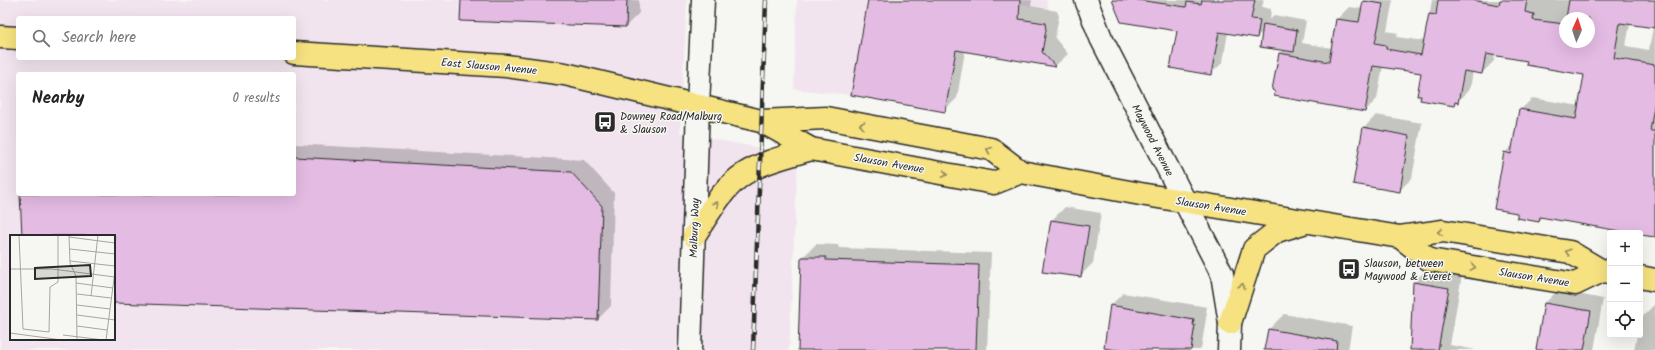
<!DOCTYPE html>
<html lang="en">
<head>
<meta charset="utf-8">
<style>
  body { margin:0; font-family:Kalam,sans-serif; background:#f6f6f6; color:#222 }
  .controls { position:absolute; right:12px; bottom:12px; display:grid; overflow:hidden; border-radius:4px; box-shadow:0 4px 16px #0002 }
  .controls button { width:36px; height:36px; display:grid; place-items:center; padding:0; border:0; border-bottom:1px solid #e0e0e0; background:#fff; color:#222; font:20px sans-serif }
  .compass { position:absolute; left:1559px; top:12px; width:36px; height:36px; border-radius:50%; background:#fff; box-shadow:0 4px 16px #0002; rotate:3deg }
  .list { margin:0; padding:0; list-style:none }
  h2 { display:flex; justify-content:space-between; align-items:center; height:52px; margin:0; padding:0 16px; font-size:17px }
  h2 small { font-size:13px; font-weight:400; color:#767676 }
  .icon { flex:none; width:22px; height:22px; fill:none; stroke:currentColor; stroke-width:2; stroke-linecap:round; stroke-linejoin:round }
  .map { position:relative; flex:none; width:1655px; height:350px; overflow:hidden }
  .search { position:absolute; background:#fff; box-shadow:0 4px 16px #0002; left:16px; top:16px; width:280px; height:44px; display:flex; align-items:center; gap:10px; box-sizing:border-box; padding:0 14px; border-radius:4px; color:#767676; font-size:15px }
  .panel { position:absolute; background:#fff; box-shadow:0 4px 16px #0002; left:16px; top:72px; width:280px; height:124px; border-radius:4px }
  .map>svg:first-child { display:block }
  .built { fill:#f1e4ee; fill-rule:evenodd }
  .shadow { fill:#0003; fill-rule:evenodd }
  .building { fill:#e4bbe3; stroke:#2b2b2b }
  .lines { fill:none; stroke-linecap:round; stroke-linejoin:round }
  .minor-casing { stroke:#2b2b2b; stroke-width:25 }
  .tertiary-casing { stroke:#2b2b2b; stroke-width:25 }
  .secondary-casing { stroke:#2b2b2b; stroke-width:25 }
  .primary-casing { stroke:#2b2b2b; stroke-width:25 }
  .minor { stroke:#f6f6f2; stroke-width:22 }
  .tertiary { stroke:#f6f6f2; stroke-width:22 }
  .secondary { stroke:#f6f6f2; stroke-width:22 }
  .primary { stroke:#f6e281; stroke-width:22 }
  .rail-casing { stroke:#2b2b2b; stroke-width:4.5 }
  .rail { stroke:#f6f6f2; stroke-width:3; stroke-dasharray:9; stroke-linecap:butt }
  .oneway { stroke:#908656 }
  .labels { text-anchor:middle; stroke-width:3; stroke-linejoin:round; paint-order:stroke }
  .street-label { font-size:11px; fill:#2b2b2b; stroke:#f6f6f2 }
  .poi-label { font-size:11px; fill:#2b2b2b; stroke:#f6f6f2; text-anchor:start }
  .inset-road { fill:none; stroke:#a5a5a2; stroke-width:1 }
  .view { fill:#2b2b2b; fill-opacity:0.15; stroke:#2b2b2b; stroke-width:2 }
  .inset-edge { fill:none; stroke:#2b2b2b; stroke-width:2 }
</style>
</head>
<body>
<div class="map">
<svg width="1655" height="350" viewBox="0 0 1655 350">
  <rect width="100%" height="100%" fill="#f6f6f2"/>
  <filter id="ink" filterUnits="userSpaceOnUse"><feTurbulence type="fractalNoise" baseFrequency=".025" numOctaves="2"/><feDisplacementMap in="SourceGraphic" scale="8" xChannelSelector="R" yChannelSelector="G"/><feConvolveMatrix kernelMatrix="1 2 1 2 8 2 1 2 1" color-interpolation-filters="sRGB"/></filter>
  <g filter="url(#ink)">
    <path class="built" d="M0,0h687l-7,133 118,22 -9,195h-789zM18,18h276v40h-276zM18,74h276v120h-276zM11,236h103v103h-103z
      M797,0h71l-17,95 -57,-6z
      M998,0h48l3,10 -29,-6z"/>
    <path class="shadow" d="M462,0h177v13l-13,13z
      M869,0h163l-1,6 26,5 2,5 -4,22 13,16 -13,12 -90,-15 -8,47 -13,13z
      M1113,0h151l-2,7 9,2 -1,11 4,-5 32,6 -4,22 30,5 5,-29 12,-12 14,2 1,-9h29l-6,31 11,2 -1,4 28,4 7,-41h223v236l-112,-20 -4,5 -20,-9 -14,-59 9,-10 6,-33 13,-12 47,8 5,-32 -57,-14 -33,-6 -1,7 -12,12 -9,-2 -3,18 -16,16 -32,-33 -39,-6 -6,33 -12,12 -85,-58 3,-4 -20,-18 -6,6 -29,-5 -5,30 -12,12 -33,-43zM1565,18h24v24h-24zM1630,24l23,3 -4,23 -23,-4z
      M1376,115l46,8 -10,55 -13,13 -35,-63z
      M294,144l290,16 30,33 -3,113 -13,13 -484,-17v-66h-91l-2,-42h273z
      M1065,207l36,6 -8,50 -13,13 -37,-5 9,-51z
      M816,244l22,1 1,3 152,5 -4,97h-188l4,-93z
      M1427,269l35,6 -12,70 26,5h-65l3,-68z
      M1558,290l45,9 -9,51h-57l8,-47z
      M1123,293l84,14 -1,5h1l-6,37 -2,1h-77l-11,-45z
      M1655,304v46h-21l3,-15h3v-16z
      M1284,314l68,12 -4,24h-83l4,-21z"/>
    <path class="building" d="M461,0h166l-1,27 -166,-6z
      M868,0h152l-1,19 26,4 1,7 -4,22 14,15 -100,-17 -11,62 -94,-17z
      M1112,0h26l48,7 1,-5 14,2 1,-4h53l-4,19 9,1 -3,18 -38,-6 -8,43 -41,-7 7,-37 -56,-9z
      M1438,0h34l27,5 1,-5h27l-2,12 9,2 -1,6 32,4v18h24v-24h-23l3,-18h86v28l-35,-5 -6,35 41,7v35l-5,31h5v106l-15,-2v-2h-9l-91,-16 -1,5 -22,-4v-5l-23,-4 10,-57 7,2 8,-45 57,10 8,-44 -58,-10 1,-4 -41,-7 -4,20 -18,-3 -6,32 -3,-1 -1,4 -34,-6 1,-4h-4l4,-23 -48,-7 -8,46 -91,-16 1,-5 -3,-1 7,-37 50,9 7,-43 23,3 4,-21 20,3 -8,39 11,2v4l35,6 8,-41 7,1z
      M1263,24l34,6 -3,22 -34,-5z
      M1363,127l46,9 -9,56 -47,-8z
      M294,157l277,15 31,34 -4,114 -484,-17v-67h-92l-2,-42h274z
      M1051,220l38,6 -8,51 -39,-5z
      M802,257h24v3l153,5 -3,85h-178l3,-91z
      M1413,282l36,6 -11,62h-28z
      M1544,303l47,8 -7,39h-48z
      M1110,305l84,15 -1,5h2l-4,25h-74l-13,-2z
      M1268,329l69,12 -1,9h-72z"/>
    <g class="lines">
      <g class="minor-casing">
        <path id="minor" d="M690,350l8,-244"/>
      </g>
      <g class="tertiary-casing">
        <path id="tertiary" d="M1086,0l15,38 121,236 8,49 -1,27"/>
      </g>
      <g class="secondary-casing">
        <path id="secondary" d="M698,106l5,-106"/>
      </g>
      <g class="primary-casing">
        <path id="primary" d="M0,37l18,1
          M294,53l212,13 59,8 196,47 50,28 183,34 27,-11
          M761,121l65,-3 165,31 30,23 125,23 254,42 43,-6 127,21 32,19 8,1
          M694,236c14,-21 28,-48 50,-62 20,-13 45,-18 67,-25
          M1400,237l30,23 145,24 27,-13
          M1640,277l15,3
          M1230,323l24,-74 23,-18 26,-8"/>
      </g>
      <use href="#minor" class="minor"/>
      <use href="#tertiary" class="tertiary"/>
      <use href="#secondary" class="secondary"/>
      <use href="#primary" class="primary"/>
      <g class="rail-casing">
        <path id="rail" d="M753,350l13,-350"/>
      </g>
      <use href="#rail" class="rail"/>
    </g>
    <defs><path id="oneway-chevron" d="M-2-3.5L2.5 0L-2 3.5" fill="none" stroke-width="1.6" stroke-linecap="round" stroke-linejoin="round"/></defs>
    <g class="oneway">
      <use href="#oneway-chevron" transform="translate(862 125) rotate(-170)"/>
      <use href="#oneway-chevron" transform="translate(989 150) rotate(-158)"/>
      <use href="#oneway-chevron" transform="translate(945 174) rotate(10)"/>
      <use href="#oneway-chevron" transform="translate(716 204) rotate(-55)"/>
      <use href="#oneway-chevron" transform="translate(1440 232) rotate(176)"/>
      <use href="#oneway-chevron" transform="translate(1568 252) rotate(-163)"/>
      <use href="#oneway-chevron" transform="translate(1473 267) rotate(10)"/>
      <use href="#oneway-chevron" transform="translate(1242 286) rotate(-73)"/>
    </g>
  </g>
  <defs>
    <g id="bus-square" transform="scale(1.15)"><rect x="-9" y="-9" width="18" height="18" rx="4" fill="#2b2b2b" stroke="#f6f6f2"/><path d="M-5-6H5V4H4V6H2V4H-2V6H-4V4H-5ZM-3.5-4V0h7V-4ZM-3.5 1.2v1.5H-2V1.2ZM2 1.2v1.5H3.5V1.2Z" fill="#fff"/></g>
  </defs>
  <g fill-rule="evenodd">
    <use href="#bus-square" x="605" y="122"/>
    <use href="#bus-square" x="1349" y="269"/>
  </g>
  <g class="labels">
    <g class="street-label">
      <text transform="translate(489 66) rotate(5)" y="4">East Slauson Avenue</text>
      <text transform="translate(1153 140) rotate(63)" y="4">Maywood Avenue</text>
      <text transform="translate(889 163) rotate(10)" y="4">Slauson Avenue</text>
      <text transform="translate(1211 206) rotate(9)" y="4">Slauson Avenue</text>
      <text transform="translate(694 228) rotate(-88)" y="4">Malburg Way</text>
      <text transform="translate(1534 277) rotate(9)" y="4">Slauson Avenue</text>
    </g>
    <g class="poi-label">
      <text x="620" y="120">Downey Road/Malburg<tspan x="620" dy="13">&amp; Slauson</tspan></text>
      <text x="1364" y="267">Slauson, between<tspan x="1364" dy="13">Maywood &amp; Everet</tspan></text>
    </g>
  </g>
  <g transform="translate(10 235)">
    <rect width="105" height="105" fill="#f6f6f2"/>
    <path class="inset-road" d="M9,0l4,94 26,3 1,-45 8,-5v-12M48,0v35M59,0l1,28 6,13 1,64M59,2l46,6M60,14l45,5M60,26l45,5M0,34h42l63,8M66,48l37,5M67,59l34,4M81,61l7,-61M67,70l33,4M67,80l38,5M67,91l30,4M0,98l52,7M53,100l41,5M96,105l9,-69"/>
    <path class="view" d="M80,30l1,11 -56,3v-11z"/>
    <rect width="105" height="105" class="inset-edge"/>
  </g>
</svg>
<div class="controls">
<button>+</button>
<button>−</button>
<button><svg class="icon" aria-label="locate" viewBox="0 0 24 24"><circle cx="12" cy="12" r="6"/><path d="M12 2v4M12 18v4M2 12h4M18 12h4"/></svg></button>
</div>
<svg class="compass" viewBox="-18 -18 36 36"><path d="M0-13l5 13h-10z" fill="#e53935"/><path d="M0 13l5-13h-10z" fill="#767676"/></svg>
<div class="search"><svg class="icon" aria-label="search" viewBox="0 0 24 24"><circle cx="10" cy="10" r="6"/><path d="M15 15l6 6"/></svg>Search here</div>
<section class="panel">
<h2>Nearby<small>0 results</small></h2>
<ul class="list">
</ul>
</section>
</div>
</body>
</html>
